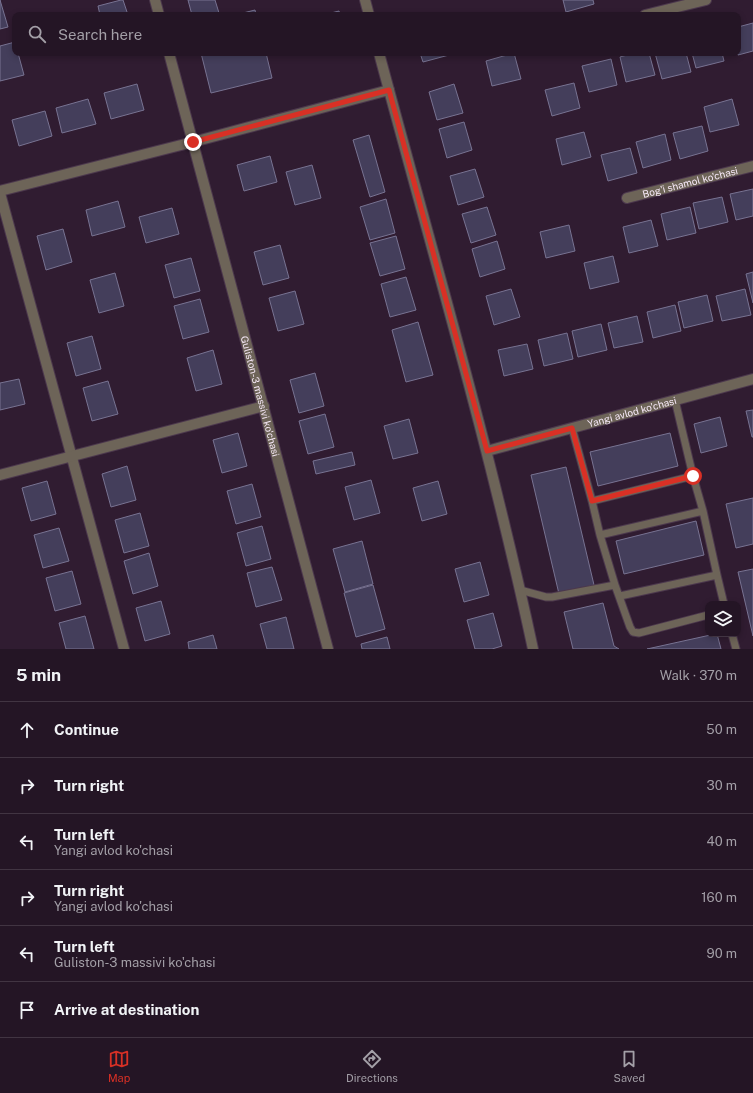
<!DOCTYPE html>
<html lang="en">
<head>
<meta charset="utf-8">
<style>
  body { margin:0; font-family:"Public Sans",sans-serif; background:#2c1e2d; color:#f1f3f6 }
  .controls { position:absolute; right:12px; bottom:12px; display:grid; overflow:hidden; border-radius:8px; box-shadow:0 2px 6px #0003 }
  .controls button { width:36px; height:36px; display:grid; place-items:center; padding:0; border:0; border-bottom:1px solid #413442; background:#241525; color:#f1f3f6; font:20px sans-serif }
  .stop { position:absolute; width:12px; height:12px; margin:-9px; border:3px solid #d93025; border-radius:50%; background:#fff }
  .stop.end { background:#d93025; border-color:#fff; box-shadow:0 1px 4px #0008 }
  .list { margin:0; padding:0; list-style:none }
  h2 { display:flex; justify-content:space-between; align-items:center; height:52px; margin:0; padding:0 16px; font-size:17px }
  h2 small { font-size:13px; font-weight:400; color:#a39fa7 }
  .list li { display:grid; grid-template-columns:26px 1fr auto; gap:12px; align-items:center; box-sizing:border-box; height:56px; padding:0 16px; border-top:1px solid #413442 }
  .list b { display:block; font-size:15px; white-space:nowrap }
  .list p { margin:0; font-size:13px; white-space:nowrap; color:#a39fa7 }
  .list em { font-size:13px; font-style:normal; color:#a39fa7 }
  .icon { flex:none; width:22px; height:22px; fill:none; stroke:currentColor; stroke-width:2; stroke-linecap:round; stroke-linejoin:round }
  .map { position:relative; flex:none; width:753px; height:649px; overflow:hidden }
  .search { position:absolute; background:#241525; box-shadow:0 2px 6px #0003; left:12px; right:12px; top:12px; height:44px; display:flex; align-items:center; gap:10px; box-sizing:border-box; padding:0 14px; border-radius:8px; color:#a39fa7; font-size:15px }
  .sheet { height:388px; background:#241525 }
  nav { display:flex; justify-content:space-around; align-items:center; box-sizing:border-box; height:56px; border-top:1px solid #413442; background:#241525; font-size:11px; color:#a39fa7 }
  nav a { display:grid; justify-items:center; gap:2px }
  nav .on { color:#d93025 }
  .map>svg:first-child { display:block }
  .building { fill:#443e5b; stroke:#787392 }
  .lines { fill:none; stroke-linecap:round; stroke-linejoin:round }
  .lane-casing { stroke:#4c384d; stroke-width:9 }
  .street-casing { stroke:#4c384d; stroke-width:12 }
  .lane { stroke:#6d6458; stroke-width:7 }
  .street { stroke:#6d6458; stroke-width:10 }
  .route { stroke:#d93025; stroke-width:5 }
  .labels { text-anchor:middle; stroke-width:4; stroke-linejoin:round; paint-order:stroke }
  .street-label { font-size:10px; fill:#f5e7f6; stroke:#130a13 }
</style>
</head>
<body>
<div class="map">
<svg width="753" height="649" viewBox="0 0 753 649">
  <rect width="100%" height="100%" fill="#301c31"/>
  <path class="building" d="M0,0l8,27 -8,2z
    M121,0h2l5,15h-28l-2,-9z
    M188,0h27l4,13 -9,2h-18z
    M563,0h30l1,4 -28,8z
    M255,10l1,5h-21z
    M339,11l1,4h-17z
    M753,23v28l-15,4v-28z
    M15,42v11h3l6,22 -24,6v-35z
    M201,53h65l6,25 -61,15z
    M420,53h28l1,2 -26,7z
    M514,53l7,26 -29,7 -6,-25z
    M634,53h15l6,22 -29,7 -6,-25z
    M655,53h31l5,19 -29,7z
    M692,53h30l2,8 -28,7z
    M611,59l6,26 -28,7 -7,-26z
    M574,83l6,25 -28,8 -7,-26z
    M137,84l7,26 -33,9 -7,-26z
    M454,84l9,29 -26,7 -8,-28z
    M88,99l8,25 -34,9 -6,-25z
    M732,99l7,26 -29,7 -6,-25z
    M45,111l7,25 -33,10 -7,-26z
    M464,122l8,28 -25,8 -8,-29z
    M702,126l6,25 -28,8 -7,-26z
    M584,132l7,25 -29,8 -6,-26z
    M665,134l6,26 -28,8 -7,-26z
    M369,135l16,57 -15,5 -17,-57z
    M630,148l7,25 -29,8 -7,-26z
    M270,156l7,26 -33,9 -7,-26z
    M312,165l9,33 -26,7 -9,-33z
    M475,169l9,28 -26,8 -8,-29z
    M753,189v27l-17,4 -6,-26z
    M722,197l6,25 -29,7 -6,-26z
    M386,199l9,34 -25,7 -10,-33z
    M118,201l7,26 -33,9 -6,-26z
    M487,207l9,28 -25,8 -9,-29z
    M690,207l6,26 -29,7 -6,-26z
    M172,208l7,26 -33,9 -7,-26z
    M651,220l7,26 -29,7 -6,-26z
    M569,225l6,26 -29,7 -6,-26z
    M63,229l9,33 -26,8 -9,-34z
    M396,236l9,33 -25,7 -10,-33z
    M497,241l8,28 -25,8 -8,-28z
    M280,245l9,33 -26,7 -9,-33z
    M613,256l6,26 -29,7 -6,-26z
    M191,258l9,33 -26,7 -9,-33z
    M753,272v31l-7,-29z
    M115,273l9,33 -25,7 -9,-33z
    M406,277l10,33 -26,7 -9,-33z
    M511,289l9,28 -26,8 -8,-29z
    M745,289l6,26 -29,6 -6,-25z
    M295,291l9,33 -26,7 -9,-33z
    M707,295l6,26 -29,7 -6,-26z
    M200,299l9,33 -26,7 -9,-33z
    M675,305l6,26 -28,7 -6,-26z
    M637,316l6,26 -29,6 -6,-25z
    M418,322l15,53 -27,7 -14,-52z
    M601,324l6,26 -29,7 -6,-26z
    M567,333l6,26 -29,7 -6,-26z
    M92,336l9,33 -25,7 -9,-33z
    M527,344l6,25 -29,7 -6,-26z
    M213,350l9,34 -26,7 -9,-33z
    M315,373l9,33 -25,7 -9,-33z
    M19,379l6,25 -25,6v-27z
    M108,381l10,33 -26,7 -9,-33z
    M753,410v27h-1l-6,-26z
    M325,414l9,33 -26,7 -9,-33z
    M720,417l7,29 -26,7 -7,-29z
    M409,419l9,34 -25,6 -9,-33z
    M238,433l9,33 -25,7 -9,-33z
    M670,433l8,33 -80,20 -8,-34z
    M352,452l3,13 -39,9 -3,-13z
    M127,466l9,34 -25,7 -9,-33z
    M566,467l28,118 -35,9 -28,-119z
    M371,480l9,33 -26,7 -9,-33z
    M47,481l9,33 -25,7 -9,-33z
    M438,481l9,33 -25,7 -9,-33z
    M252,484l9,33 -25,7 -9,-33z
    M753,498v46l-17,4 -10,-44z
    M140,513l9,33 -25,7 -9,-33z
    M696,521l8,34 -80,19 -8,-33z
    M262,526l9,33 -25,7 -9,-33z
    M59,528l10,33 -26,7 -9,-33z
    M362,541l11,43 -28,8 -12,-43z
    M149,553l9,33 -25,8 -9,-33z
    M480,562l9,33 -25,7 -9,-33z
    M272,567l10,33 -26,7 -9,-34z
    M753,569v67l-15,-64z
    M72,571l9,33 -26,7 -9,-33z
    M373,585l12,44 -29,8 -12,-44z
    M161,601l9,33 -25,7 -9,-33z
    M603,603l11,43 5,3h-46l-9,-37z
    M493,613l9,33 -10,3h-17l-8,-29z
    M85,616l9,33h-28l-7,-26z
    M286,617l8,32h-27l-7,-25z
    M715,634h2l4,15h-74z
    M213,635l4,14h-28l-1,-7z
    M387,637l3,12h-28l-1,-5z"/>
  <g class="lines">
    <g class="lane-casing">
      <path id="lane" d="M572,428l20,73 8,34 15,50
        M592,501l101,-25 -18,-76
        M703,511l14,64 7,29
        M600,535l103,-24 -10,-35
        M520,590l26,7h6l63,-12 15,42 3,5 6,1 69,-18
        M620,596l97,-21
        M732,634l4,15"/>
    </g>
    <g class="street-casing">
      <g id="street">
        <path d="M155,0l4,15"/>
        <path d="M365,0l4,15"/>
        <path d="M645,15l61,-15"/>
        <path id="s1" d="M169,53l159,596"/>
        <path d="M379,53c53,198 111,395 154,596"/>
        <path d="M0,191l193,-49 196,-52"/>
        <path d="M0,193l124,456"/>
        <path id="s2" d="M627,198l126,-32"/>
        <path id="s3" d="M487,451l266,-72"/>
        <path d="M0,475l264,-69"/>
      </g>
    </g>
    <use href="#lane" class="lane"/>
    <use href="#street" class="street"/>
  </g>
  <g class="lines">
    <path class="route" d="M193,142l196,-52 98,361 85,-23 20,73 101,-25"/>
  </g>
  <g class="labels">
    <g class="street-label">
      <text dy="4" stroke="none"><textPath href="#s2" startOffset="65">Bog'i shamol ko'chasi</textPath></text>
      <text dy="4" stroke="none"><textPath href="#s1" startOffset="355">Guliston-3 massivi ko'chasi</textPath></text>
      <text dy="4" stroke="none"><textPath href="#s3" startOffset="150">Yangi avlod ko'chasi</textPath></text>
    </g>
  </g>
</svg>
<div class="controls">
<button><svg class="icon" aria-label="layers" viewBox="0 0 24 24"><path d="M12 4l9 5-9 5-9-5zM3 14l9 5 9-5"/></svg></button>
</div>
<div class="stop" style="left:693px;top:476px"></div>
<div class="stop end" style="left:193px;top:142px"></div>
<div class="search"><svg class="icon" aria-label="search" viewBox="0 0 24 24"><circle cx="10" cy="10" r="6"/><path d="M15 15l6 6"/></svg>Search here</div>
</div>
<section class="sheet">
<h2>5 min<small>Walk · 370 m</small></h2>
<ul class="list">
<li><svg class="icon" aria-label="ahead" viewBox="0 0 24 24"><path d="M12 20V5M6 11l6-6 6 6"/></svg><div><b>Continue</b></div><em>50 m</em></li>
<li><svg class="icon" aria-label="right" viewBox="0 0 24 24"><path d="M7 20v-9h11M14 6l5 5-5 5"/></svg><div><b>Turn right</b></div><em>30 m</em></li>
<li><svg class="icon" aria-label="left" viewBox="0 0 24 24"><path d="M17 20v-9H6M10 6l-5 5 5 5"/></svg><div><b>Turn left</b><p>Yangi avlod ko'chasi</p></div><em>40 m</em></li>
<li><svg class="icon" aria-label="right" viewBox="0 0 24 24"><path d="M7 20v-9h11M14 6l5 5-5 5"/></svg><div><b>Turn right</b><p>Yangi avlod ko'chasi</p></div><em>160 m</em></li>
<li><svg class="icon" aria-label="left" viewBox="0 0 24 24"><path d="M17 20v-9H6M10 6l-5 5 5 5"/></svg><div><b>Turn left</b><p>Guliston-3 massivi ko'chasi</p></div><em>90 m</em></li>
<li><svg class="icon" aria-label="arrive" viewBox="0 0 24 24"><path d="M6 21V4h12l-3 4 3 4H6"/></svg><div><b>Arrive at destination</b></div></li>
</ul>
</section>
<nav>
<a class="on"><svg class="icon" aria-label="map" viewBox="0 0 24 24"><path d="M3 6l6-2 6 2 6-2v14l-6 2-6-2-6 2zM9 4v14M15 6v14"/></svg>Map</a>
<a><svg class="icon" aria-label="directions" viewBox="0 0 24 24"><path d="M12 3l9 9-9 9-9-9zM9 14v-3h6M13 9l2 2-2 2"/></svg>Directions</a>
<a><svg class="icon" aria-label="saved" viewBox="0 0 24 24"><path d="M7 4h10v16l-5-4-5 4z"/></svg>Saved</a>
</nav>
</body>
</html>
